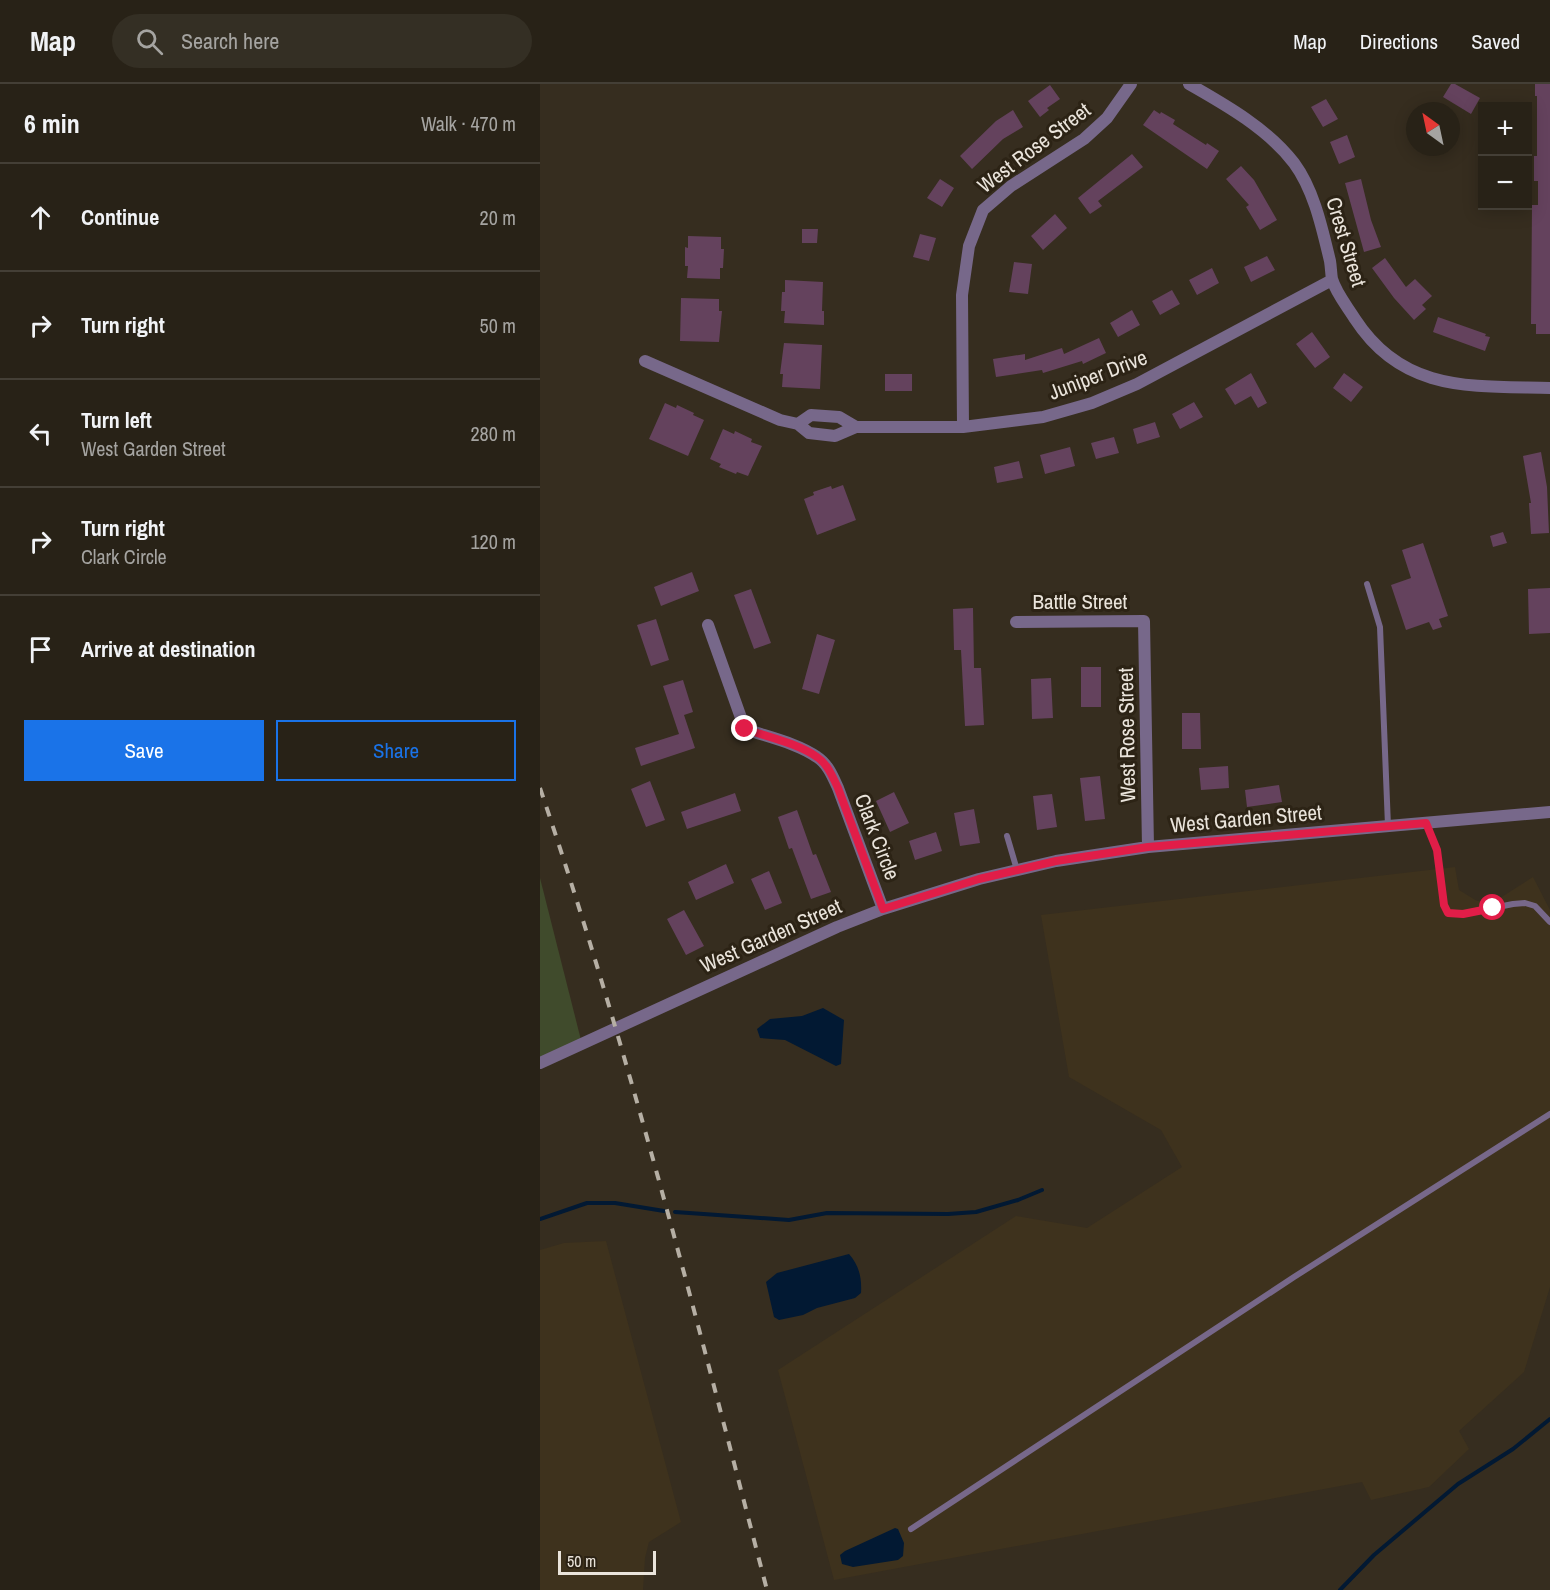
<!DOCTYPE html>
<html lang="en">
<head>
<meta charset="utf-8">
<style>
  body { margin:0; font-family:"Archivo Narrow",sans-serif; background:#342f24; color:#f1f3f6 }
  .controls { position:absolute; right:18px; top:18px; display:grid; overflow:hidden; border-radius:0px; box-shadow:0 3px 15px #0003 }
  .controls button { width:54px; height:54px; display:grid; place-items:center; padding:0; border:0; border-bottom:2px solid #443f36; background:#282217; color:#f1f3f6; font:30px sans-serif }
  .compass { position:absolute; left:866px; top:18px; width:54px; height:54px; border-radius:50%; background:#282217; box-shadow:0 3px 15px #0003; rotate:327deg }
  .scale { position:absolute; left:18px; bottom:15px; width:98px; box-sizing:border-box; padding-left:6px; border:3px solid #eae4db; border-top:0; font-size:16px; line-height:21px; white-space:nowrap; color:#eae4db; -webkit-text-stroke:4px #2c2315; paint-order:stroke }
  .stop { position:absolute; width:18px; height:18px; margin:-14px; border:4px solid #e11d48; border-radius:50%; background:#fff }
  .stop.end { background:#e11d48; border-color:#fff; box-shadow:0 2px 6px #0008 }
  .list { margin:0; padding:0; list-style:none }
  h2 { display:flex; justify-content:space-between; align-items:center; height:78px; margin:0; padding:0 24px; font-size:26px }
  h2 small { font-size:20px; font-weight:400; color:#a5a4a1 }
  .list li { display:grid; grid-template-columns:39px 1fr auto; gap:18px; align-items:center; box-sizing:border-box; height:108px; padding:0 24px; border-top:2px solid #443f36 }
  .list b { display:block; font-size:22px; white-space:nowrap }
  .list p { margin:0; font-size:20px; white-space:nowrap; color:#a5a4a1 }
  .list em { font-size:20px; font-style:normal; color:#a5a4a1 }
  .actions { display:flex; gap:12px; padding:18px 24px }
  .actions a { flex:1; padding:14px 0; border:2px solid #1a73e8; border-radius:0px; text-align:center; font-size:21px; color:#1a73e8 }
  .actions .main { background:#1a73e8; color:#fff }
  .icon { flex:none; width:33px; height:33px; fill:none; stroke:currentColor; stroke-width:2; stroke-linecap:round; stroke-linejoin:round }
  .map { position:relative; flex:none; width:1010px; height:1506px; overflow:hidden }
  header { display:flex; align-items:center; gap:36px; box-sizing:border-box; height:84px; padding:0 30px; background:#282217; border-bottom:2px solid #443f36 }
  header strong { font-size:28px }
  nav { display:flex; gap:33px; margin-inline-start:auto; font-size:21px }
  .search { width:420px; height:54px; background:#342f24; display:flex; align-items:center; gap:15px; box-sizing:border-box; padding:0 21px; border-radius:33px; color:#a5a4a1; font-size:22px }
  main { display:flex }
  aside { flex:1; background:#282217 }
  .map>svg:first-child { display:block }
  .built { fill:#3e321d }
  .green { fill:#404b2c }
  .water { fill:#021933 }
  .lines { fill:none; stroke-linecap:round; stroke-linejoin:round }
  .stream { stroke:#021933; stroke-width:4 }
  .building { fill:#64425d }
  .service { stroke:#77688a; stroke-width:6 }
  .minor { stroke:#77688a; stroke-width:12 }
  .rail { stroke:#b6afa4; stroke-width:4; stroke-dasharray:10 10; stroke-linecap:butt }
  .route { stroke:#e11d48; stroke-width:8 }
  .labels { text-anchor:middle; stroke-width:6; stroke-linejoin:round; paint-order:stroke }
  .street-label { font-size:21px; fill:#eae4db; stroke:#2c2315 }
</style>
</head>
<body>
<header>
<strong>Map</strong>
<div class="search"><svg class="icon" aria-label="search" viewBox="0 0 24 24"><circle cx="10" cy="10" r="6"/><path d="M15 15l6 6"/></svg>Search here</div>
<nav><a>Map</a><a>Directions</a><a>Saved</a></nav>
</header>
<main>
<aside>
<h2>6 min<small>Walk · 470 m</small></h2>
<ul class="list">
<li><svg class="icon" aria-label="ahead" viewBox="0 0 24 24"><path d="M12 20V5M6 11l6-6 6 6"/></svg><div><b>Continue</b></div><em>20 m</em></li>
<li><svg class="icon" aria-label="right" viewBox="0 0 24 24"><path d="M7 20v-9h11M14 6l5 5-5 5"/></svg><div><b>Turn right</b></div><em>50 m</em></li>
<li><svg class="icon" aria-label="left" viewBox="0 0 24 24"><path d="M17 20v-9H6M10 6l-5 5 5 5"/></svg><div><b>Turn left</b><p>West Garden Street</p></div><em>280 m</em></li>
<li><svg class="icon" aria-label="right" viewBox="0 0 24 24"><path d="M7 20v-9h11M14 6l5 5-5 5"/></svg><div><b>Turn right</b><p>Clark Circle</p></div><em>120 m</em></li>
<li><svg class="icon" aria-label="arrive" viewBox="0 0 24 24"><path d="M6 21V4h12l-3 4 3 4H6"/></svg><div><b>Arrive at destination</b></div></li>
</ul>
<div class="actions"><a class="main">Save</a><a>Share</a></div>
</aside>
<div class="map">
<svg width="1010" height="1506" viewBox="0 0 1010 1506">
  <rect width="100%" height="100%" fill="#362d1f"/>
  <path class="built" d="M915,783l4,23 18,11 20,-1 36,-23 17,33v377l-26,85 -65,59 10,18 -40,38 -58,13 -9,-18 -528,98 -56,-210 238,-154 71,12 95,-61 -21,-37 -92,-53 -28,-162z
    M66,1157l75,281 -32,20 -4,16 -2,32h-103v-340l24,-7z"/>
  <path class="green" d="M0,794l41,162 -41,19z"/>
  <path class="water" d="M283,924l21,12 -3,44 -5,2 -51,-26 -25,-2 -3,-9 13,-10 32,-3z
    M309,1170c10,11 13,24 12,39l-6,5 -38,10 -14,7 -24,5 -5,-3 -8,-35 11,-9z
    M355,1444l3,1 6,14 -1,13 -5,4 -45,7 -11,-3 -2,-9 5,-4z"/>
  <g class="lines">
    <path class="stream" d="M135,1128l114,8 38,-7 121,1 28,-2 42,-12 24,-10
      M0,1135l47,-16h28l49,8
      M800,1506l34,-35 84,-71 55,-35 37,-30"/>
  </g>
  <path class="building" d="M911,0h4l25,14 -9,16 -28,-17z
    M995,0h15v250h-14v-10h-5l1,-119h6v-24h-4v-25h3v-60h-2z
    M510,1l10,14 -13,9 2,2 -9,7 -12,-16z
    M786,15l12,20 -15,8 -12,-20z
    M473,26l10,17 -20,12 -31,30 -12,-13 36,-35z
    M614,26l6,4 1,-2 14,8 -2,4 33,21 1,-2 12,8 -12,18 -64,-44z
    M807,51l8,22 -16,7 -9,-22z
    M592,70l11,13 -45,34 4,5 -12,8 -12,-16z
    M701,82l13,14 23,40 -17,10 -14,-23 3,-2 -23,-26z
    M400,95l14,9 -12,19 -15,-9z
    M821,95l10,41 10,27 -17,5 -19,-69z
    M515,130l12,14 -24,22 -12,-14z
    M262,145h16l-1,14h-15z
    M380,150l16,4 -7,23 -16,-4z
    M148,152l33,1v12h3l-1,19h-3v11l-33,-1 1,-12h-3v-19l3,1z
    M727,172l8,14 -24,12 -7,-15z
    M845,174l21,29 9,-8 17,17 -10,9 4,4 -12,11 -20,-22 -22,-30z
    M474,178l18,2 -4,30 -19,-2z
    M672,184l7,15 -22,12 -8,-15z
    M245,196l38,2 -1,29h2v14l-40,-2 1,-12h-4l1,-19h3z
    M632,206l8,14 -20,11 -8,-14z
    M141,214l38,1v12h3l-3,31 -39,-1z
    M592,226l8,15 -22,12 -8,-14z
    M898,233l48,17 -1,2 5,1 -5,14 -52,-19z
    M772,248l18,25 -15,11 -19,-24z
    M559,254l7,15 -23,11 -1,-3 -39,12 -1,-3 -46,7 -3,-18 32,-5v6l37,-12 2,6z
    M244,259l38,2 -2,44 -38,-2 1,-13h-3z
    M711,289l16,30 -9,5 -7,-12 -16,9 -10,-16z
    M804,289l19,14 -12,15 -18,-14z
    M345,290h27v17h-27z
    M654,318l9,15 -23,12 -8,-15z
    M125,319l11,5 1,-3 17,8 -1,2 11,5 -16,36 -39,-17z
    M615,338l5,15 -23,7 -4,-15z
    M183,345l11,5 1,-3 17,8 -1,3 11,4 -14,30 -11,-4 -1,2 -17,-7 2,-3 -11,-5z
    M574,353l5,16 -23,6 -5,-16z
    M530,363l5,19 -30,8 -5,-19z
    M1001,368l6,35 2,46 -18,1 -2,-31h2l-8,-47z
    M479,377l4,17 -26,5 -3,-16z
    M303,401l13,35 -39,15 -13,-36 10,-4 -1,-3 18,-6 1,3z
    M963,448l4,11 -14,4 -3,-11z
    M883,459l25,73 -9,3 3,8 -9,3 -4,-8 -23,8 -15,-45 20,-7 -9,-28z
    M152,488l7,19 -38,15 -7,-19z
    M1010,504v45l-21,1 -1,-45z
    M211,505l20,54 -17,6 -20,-54z
    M433,524l1,60h7l3,57 -19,1 -4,-76h-7l-1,-41z
    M116,535l13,41 -18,6 -14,-41z
    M277,550l18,6 -16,54 -17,-5z
    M541,583h20v40h-20z
    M511,594l2,40 -21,1 -1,-40z
    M143,596l10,32 -9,3 11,33 -54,18 -6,-18 44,-14 -16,-48z
    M642,629h18l1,36h-19z
    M688,682l1,22 -28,2 -2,-22z
    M560,692l5,43 -20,2 -5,-43z
    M110,697l15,39 -19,7 -15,-38z
    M739,701l3,17 -35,5 -2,-17z
    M354,708l15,31 -19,9 -14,-31z
    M195,709l6,18 -54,18 -6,-17z
    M512,710l5,33 -20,3 -4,-34z
    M434,725l6,34 -20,3 -6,-33z
    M257,726l16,45 3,-1 15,38 -20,7 -19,-51 -3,1 -11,-32z
    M396,748l6,19 -27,9 -6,-19z
    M186,780l8,19 -38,17 -8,-18z
    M229,787l13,32 -17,7 -14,-31z
    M144,826l20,36 -18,9 -19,-36z"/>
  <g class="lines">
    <path class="service" d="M827,500l13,43 8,199
      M886,739l11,27 7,55 4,8 15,1 50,-10 12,-1 10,3 15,16
      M467,752l10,34
      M371,1445l383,-252 256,-163"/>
    <path class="minor" d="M649,0c37,21 79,45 105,79 20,27 28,65 36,98 1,6 1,12 2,18 4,14 15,27 23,40 48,74 117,67 195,69
      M105,277l135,59 18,4
      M316,343l-17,-10 -28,-2 -13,9 11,9 26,3 21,-9h107l80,-10 49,-14 45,-19 195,-104
      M423,343l-1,-132 7,-49 14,-36 28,-24 73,-47 23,-21 24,-34
      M476,538l128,-1 4,226
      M168,541l37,104c23,8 52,14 72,28 11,7 16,20 21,31l45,121
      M0,979l297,-136 46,-18 96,-30 77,-18 92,-14 402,-35"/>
    <path class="rail" d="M0,704c89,263 157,533 227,802"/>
  </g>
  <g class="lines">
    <path class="route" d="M205,645c23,8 52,14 72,28 11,7 16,21 21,31l45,121 96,-30 77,-18 92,-14 278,-24 11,27 7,55 4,8 15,1 30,-6"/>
  </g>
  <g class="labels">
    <g class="street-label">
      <text transform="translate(494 64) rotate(-37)" y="7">West Rose Street</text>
      <text transform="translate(806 158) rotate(73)" y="7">Crest Street</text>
      <text transform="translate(558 291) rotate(-21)" y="7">Juniper Drive</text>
      <text x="540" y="525">Battle Street</text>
      <text transform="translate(587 651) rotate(-91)" y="7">West Rose Street</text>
      <text transform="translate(706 735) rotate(-5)" y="7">West Garden Street</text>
      <text transform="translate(337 753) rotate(69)" y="7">Clark Circle</text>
      <text transform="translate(231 852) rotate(-24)" y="7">West Garden Street</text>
    </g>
  </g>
</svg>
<div class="controls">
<button>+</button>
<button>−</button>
</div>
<svg class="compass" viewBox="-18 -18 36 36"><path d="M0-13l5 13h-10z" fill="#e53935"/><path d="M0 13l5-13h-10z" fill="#a5a4a1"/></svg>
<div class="scale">50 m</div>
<div class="stop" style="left:953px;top:824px"></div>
<div class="stop end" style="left:205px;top:645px"></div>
</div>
</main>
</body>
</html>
